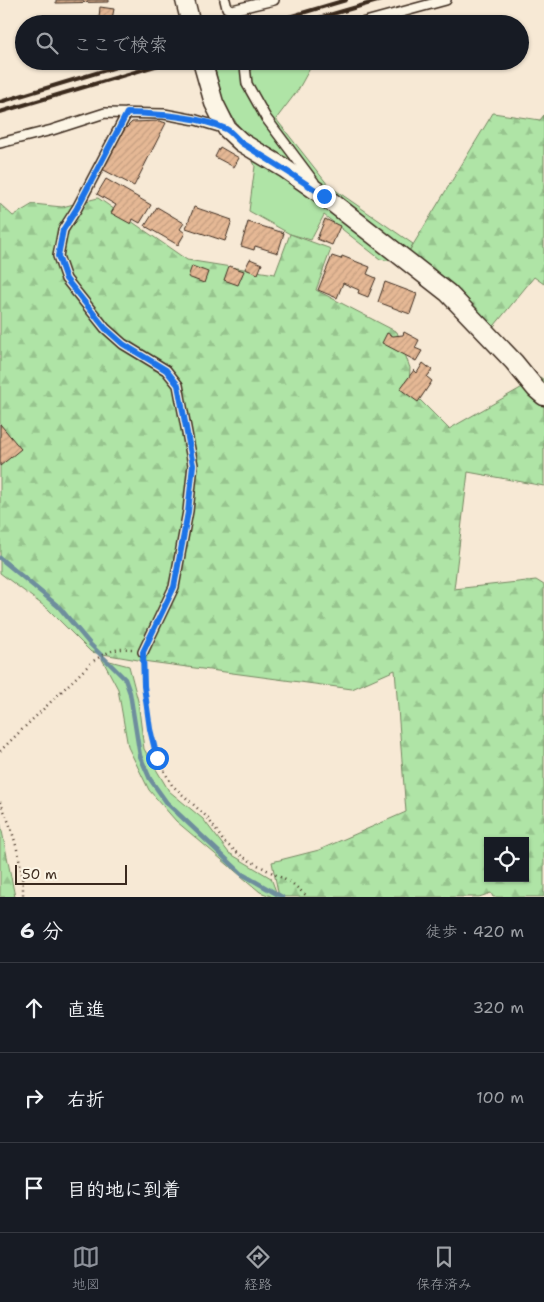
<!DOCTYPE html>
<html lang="ja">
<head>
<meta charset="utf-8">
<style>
  body { margin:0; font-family:"Shantell Sans","Klee One",sans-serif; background:#20242c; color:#f1f3f6 }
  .controls { position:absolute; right:15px; bottom:15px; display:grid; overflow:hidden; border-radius:0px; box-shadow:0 1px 4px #0004 }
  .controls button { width:45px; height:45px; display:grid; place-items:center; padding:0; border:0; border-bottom:1px solid #363941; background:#171b24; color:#f1f3f6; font:25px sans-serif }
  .scale { position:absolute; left:15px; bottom:12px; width:112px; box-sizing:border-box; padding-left:5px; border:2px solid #3b2a1e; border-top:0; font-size:14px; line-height:18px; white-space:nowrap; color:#3b2a1e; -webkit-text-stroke:4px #fcf5e5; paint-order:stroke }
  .stop { position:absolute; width:15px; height:15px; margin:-11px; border:4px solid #1a73e8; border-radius:50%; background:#fff }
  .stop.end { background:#1a73e8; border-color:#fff; box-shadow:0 1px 5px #0008 }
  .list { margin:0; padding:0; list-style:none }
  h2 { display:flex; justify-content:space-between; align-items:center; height:65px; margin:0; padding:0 20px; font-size:21px }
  h2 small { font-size:16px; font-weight:400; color:#9ea1a6 }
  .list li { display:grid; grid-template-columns:32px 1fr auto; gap:15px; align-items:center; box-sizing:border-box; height:90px; padding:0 20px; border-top:1px solid #363941 }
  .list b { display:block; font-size:19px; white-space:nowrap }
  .list em { font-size:16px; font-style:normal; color:#9ea1a6 }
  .icon { flex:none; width:28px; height:28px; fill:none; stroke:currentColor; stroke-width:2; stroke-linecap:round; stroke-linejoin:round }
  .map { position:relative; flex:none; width:544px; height:897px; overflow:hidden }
  .search { position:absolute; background:#171b24; box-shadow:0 1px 4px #0004; left:15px; right:15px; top:15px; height:55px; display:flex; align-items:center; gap:12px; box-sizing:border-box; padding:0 18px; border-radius:28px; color:#9ea1a6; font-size:19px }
  .sheet { height:335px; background:#171b24 }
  nav { display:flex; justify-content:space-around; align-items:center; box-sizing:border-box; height:70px; border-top:1px solid #363941; background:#171b24; font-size:14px; color:#9ea1a6 }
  nav a { display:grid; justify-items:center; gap:2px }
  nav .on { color:#8c9099 }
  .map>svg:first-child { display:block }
  .grass { fill:#afe4a6; stroke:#758762 }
  .forest { fill:url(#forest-firs); stroke:#758762; fill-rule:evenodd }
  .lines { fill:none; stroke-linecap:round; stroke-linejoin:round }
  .stream { stroke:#6e8e9d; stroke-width:4.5 }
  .building { fill:url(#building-hatch); stroke:#3b2a1e }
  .service-casing { stroke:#3b2a1e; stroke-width:12 }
  .minor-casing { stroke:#3b2a1e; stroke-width:21 }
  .path { stroke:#3b2a1e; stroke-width:2.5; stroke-dasharray:1 4; stroke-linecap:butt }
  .service { stroke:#fcf5e5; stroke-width:9 }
  .minor { stroke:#fcf5e5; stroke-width:18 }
  .rail { stroke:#3b2a1e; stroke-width:4 }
  .route { stroke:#1a73e8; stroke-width:6 }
</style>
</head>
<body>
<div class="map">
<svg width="544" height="897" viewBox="0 0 544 897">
  <defs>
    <pattern id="forest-firs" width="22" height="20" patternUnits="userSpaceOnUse" patternTransform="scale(1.25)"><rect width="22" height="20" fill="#afe4a6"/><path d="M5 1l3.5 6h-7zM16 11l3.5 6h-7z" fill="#97c48e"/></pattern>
    <pattern id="building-hatch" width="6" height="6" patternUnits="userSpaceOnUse" patternTransform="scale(1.25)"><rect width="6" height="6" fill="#e5b895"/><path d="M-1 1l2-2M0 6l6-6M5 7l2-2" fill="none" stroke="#c59e80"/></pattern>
  </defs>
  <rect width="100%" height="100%" fill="#f7e9d5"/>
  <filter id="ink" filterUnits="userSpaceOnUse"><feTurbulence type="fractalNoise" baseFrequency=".02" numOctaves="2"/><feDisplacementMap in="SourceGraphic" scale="10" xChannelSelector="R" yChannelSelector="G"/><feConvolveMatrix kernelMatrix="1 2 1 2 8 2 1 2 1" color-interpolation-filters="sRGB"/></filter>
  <g filter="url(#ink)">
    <path class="grass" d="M213,61h101l-16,29 -22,29 52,66 85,59 -11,19 -22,-4 -56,-44 -13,25 -21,-6 -41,-23 6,-45 -16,-39 -16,-25z
      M102,659l27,7 9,35 6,48 25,42 34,28 26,34 42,25 7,19h-5l-13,-5 -84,-71 -27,-31 -21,-43 -10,-58z"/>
    <path class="forest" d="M493,113l47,7 4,-5v169l-10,-7 -48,59 -84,-73z
      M98,198l89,62 88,14 15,-40 41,15 -15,41 81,42 13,36 -1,21 40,40 91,-52 4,3v106l-76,-14 -14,117 82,-9 8,5v312h-51l-2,-4 -12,4h-200l-7,-35 47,-12 87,-38 -11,-142 -43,19 -202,-27 -59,-10 -43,-43 -48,-36v-369l13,12 20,-12 29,3zM488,841h37v37h-37z
      M0,821l15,76h-15z"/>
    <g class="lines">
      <path class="stream" d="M0,558l59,49 31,37 35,35 5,14 10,63 10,23 17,24 75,71 40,23"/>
    </g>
    <path class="building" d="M56,0h53v2l-53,1z
      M100,7l14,2 -2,10 -13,-1z
      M160,121l6,2 -32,63 -32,-17 22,-39 8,-8z
      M220,147l19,11 -5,9 -19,-10z
      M106,179l45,26 -11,18 -7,-4 -2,5 -20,-11 5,-8 -19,-11z
      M157,207l27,16 -4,6 5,4 -7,12 -33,-19z
      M194,207l38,13 -7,21 -39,-13z
      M325,219l15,7 -8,19 -15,-6z
      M248,222l36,11 -6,20 -23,-7 -1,4 -13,-4z
      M332,256l9,3 1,-3 28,11 -3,7 9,4 -8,19 -10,-4 1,-3 -16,-7 -6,15 -19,-8z
      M250,259l12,5 -4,10 -13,-5z
      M192,266l16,6 -4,11 -16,-6z
      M229,266l15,5 -6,14 -14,-5z
      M385,282l32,12 -7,20 -32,-12z
      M404,332l15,8 -4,8 7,3 -6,10 -34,-18 5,-10 6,3 10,-1z
      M423,363l9,7 -5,7 5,4 -14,21 -18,-13 14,-19 3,3z
      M0,424l21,25 -21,17z"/>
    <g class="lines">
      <g class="service-casing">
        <path id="service" d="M225,0l2,8 5,2 42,-10
          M358,24l88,-24
          M252,61l-7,5 2,18 19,34 48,64
          M127,113l-50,95 -14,22 -5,26 8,23 39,49 18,16 43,26 12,15 15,80 -5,46 -14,76 -31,65
          M0,143l52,-13 53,-17 59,1 32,6 30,9"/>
      </g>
      <g class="minor-casing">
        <path id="minor" d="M185,0l6,24
          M202,61l12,42 13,26 14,13 43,26 40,28 124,97 66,69 22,27 8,7"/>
      </g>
      <path class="path" d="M143,664l1,22 6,43 7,29 15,27 35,32 17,25 19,15 50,27 15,13
        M0,751l92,-89c15,-10 21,-14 40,-13
        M0,802c13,26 24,66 23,95"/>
      <use href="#service" class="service"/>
      <use href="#minor" class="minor"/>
      <path class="rail" d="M265,24l81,-24
        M298,24l83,-24
        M0,102l136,-41
        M0,112l172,-51"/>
    </g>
  </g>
  <g class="lines" filter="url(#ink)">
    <path class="route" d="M157,758l-7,-29 -6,-43 -1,-34 31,-65 14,-75 5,-47 -15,-80 -12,-15 -43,-26 -18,-16 -39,-49 -8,-23 5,-26 14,-22 50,-95c30,1 71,3 99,16 6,3 11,11 17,15 28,17 55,34 81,52"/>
  </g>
</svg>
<div class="controls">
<button><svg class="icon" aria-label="locate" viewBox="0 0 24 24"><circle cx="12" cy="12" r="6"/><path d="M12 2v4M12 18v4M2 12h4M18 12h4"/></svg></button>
</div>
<div class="scale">50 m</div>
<div class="stop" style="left:157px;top:758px"></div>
<div class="stop end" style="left:324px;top:196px"></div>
<div class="search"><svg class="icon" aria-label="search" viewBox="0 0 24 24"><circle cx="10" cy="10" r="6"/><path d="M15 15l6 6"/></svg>ここで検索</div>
</div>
<section class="sheet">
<h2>6 分<small>徒歩 · 420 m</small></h2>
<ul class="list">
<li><svg class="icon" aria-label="ahead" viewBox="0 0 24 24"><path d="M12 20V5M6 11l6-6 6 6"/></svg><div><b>直進</b></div><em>320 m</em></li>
<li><svg class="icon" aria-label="right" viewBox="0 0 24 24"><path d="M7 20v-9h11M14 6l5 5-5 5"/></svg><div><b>右折</b></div><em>100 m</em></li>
<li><svg class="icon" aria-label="arrive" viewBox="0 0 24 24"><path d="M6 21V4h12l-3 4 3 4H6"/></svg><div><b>目的地に到着</b></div></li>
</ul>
</section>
<nav>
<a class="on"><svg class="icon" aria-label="map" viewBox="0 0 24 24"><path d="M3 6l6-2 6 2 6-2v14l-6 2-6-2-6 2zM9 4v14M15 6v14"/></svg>地図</a>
<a><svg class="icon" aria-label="directions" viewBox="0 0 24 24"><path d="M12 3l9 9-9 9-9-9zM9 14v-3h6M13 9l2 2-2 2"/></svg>経路</a>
<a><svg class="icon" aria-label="saved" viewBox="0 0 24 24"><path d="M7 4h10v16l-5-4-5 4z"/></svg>保存済み</a>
</nav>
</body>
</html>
